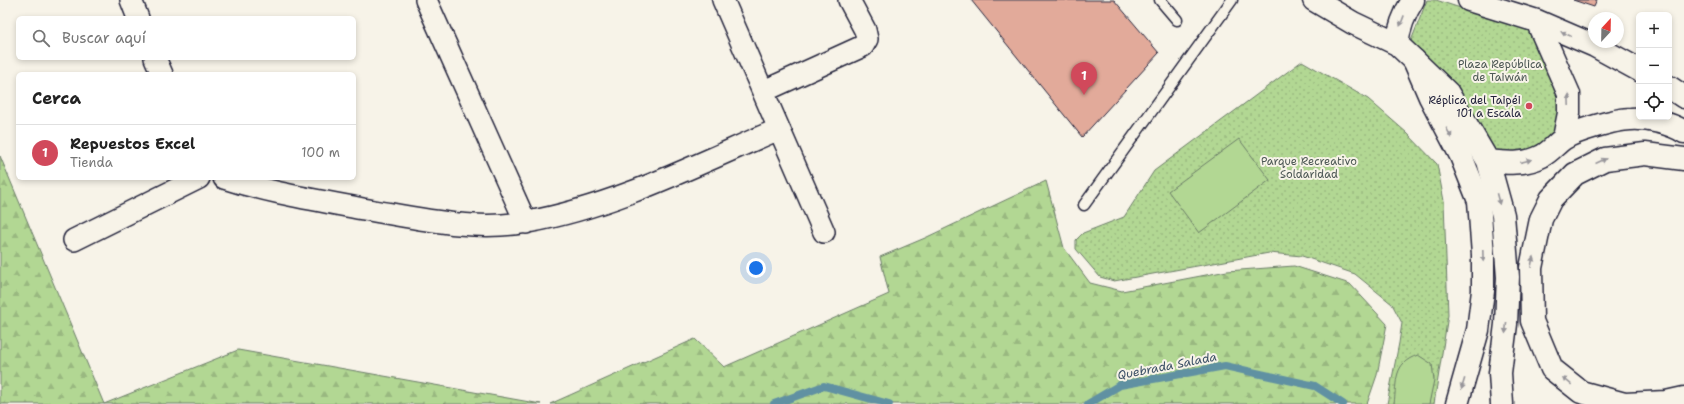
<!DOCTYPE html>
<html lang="es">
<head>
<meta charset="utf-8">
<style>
  body { margin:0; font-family:"Shantell Sans",sans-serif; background:#f6f6f6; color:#222 }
  .controls { position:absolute; right:12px; top:12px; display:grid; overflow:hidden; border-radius:6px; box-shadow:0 2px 6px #0003 }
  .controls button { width:36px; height:36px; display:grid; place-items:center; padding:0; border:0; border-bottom:1px solid #e0e0e0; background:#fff; color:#222; font:20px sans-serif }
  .compass { position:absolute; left:1588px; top:12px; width:36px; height:36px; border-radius:50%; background:#fff; box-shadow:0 2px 6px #0003; rotate:22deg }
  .you { position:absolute; left:756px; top:268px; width:14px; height:14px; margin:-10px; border:3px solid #fff; border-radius:50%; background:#1a73e8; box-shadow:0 0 0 6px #1a73e833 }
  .badge { display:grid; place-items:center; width:26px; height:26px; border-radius:50%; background:#d1495b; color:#fff; font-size:13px; font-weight:700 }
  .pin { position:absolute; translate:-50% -33px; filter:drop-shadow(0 1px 2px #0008) }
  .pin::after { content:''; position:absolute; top:21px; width:14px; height:12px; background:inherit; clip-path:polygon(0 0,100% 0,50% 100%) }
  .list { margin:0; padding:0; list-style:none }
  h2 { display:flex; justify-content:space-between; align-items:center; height:52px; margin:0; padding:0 16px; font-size:17px }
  h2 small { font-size:13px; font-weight:400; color:#767676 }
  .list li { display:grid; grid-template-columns:26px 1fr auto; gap:12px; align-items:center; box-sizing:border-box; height:56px; padding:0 16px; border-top:1px solid #e0e0e0 }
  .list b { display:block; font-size:15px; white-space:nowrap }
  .list p { margin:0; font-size:13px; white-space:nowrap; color:#767676 }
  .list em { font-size:13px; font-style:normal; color:#767676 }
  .icon { flex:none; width:22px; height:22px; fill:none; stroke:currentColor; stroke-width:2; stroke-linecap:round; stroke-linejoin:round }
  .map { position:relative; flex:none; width:1684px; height:404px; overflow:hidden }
  .search { position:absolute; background:#fff; box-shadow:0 2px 6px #0003; left:16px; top:16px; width:340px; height:44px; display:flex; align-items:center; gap:10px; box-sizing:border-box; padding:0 14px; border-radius:6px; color:#767676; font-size:15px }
  .panel { position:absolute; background:#fff; box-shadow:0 2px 6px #0003; left:16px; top:72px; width:340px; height:108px; border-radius:6px }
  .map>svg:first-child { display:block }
  .green { fill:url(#green-dots); stroke:#6a7c67 }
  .forest { fill:url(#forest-firs); stroke:#6a7c67 }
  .pitch { fill:#b2d793; stroke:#6a7c67 }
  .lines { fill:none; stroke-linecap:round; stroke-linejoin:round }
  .stream { stroke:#6191a2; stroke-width:8 }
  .building { fill:#e2aa9a; stroke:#22223b }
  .service-casing { stroke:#22223b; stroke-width:13 }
  .minor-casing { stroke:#22223b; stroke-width:24 }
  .secondary-casing { stroke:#22223b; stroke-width:25 }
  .trunk-casing { stroke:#22223b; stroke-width:25 }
  .service { stroke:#f7f3e8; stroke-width:10 }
  .minor { stroke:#f7f3e8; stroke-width:21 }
  .secondary { stroke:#f7f3e8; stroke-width:22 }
  .trunk { stroke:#f7f3e8; stroke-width:22 }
  .oneway { fill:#97959a }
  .poi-dot { fill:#d1495b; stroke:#f7f3e8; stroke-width:1.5 }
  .labels { text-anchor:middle; stroke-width:4; stroke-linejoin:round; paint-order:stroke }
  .park-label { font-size:11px; fill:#4d5855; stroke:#f7f3e8 }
  .poi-label { font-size:11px; fill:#22223b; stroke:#f7f3e8; text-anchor:end }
  .water-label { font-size:12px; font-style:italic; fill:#3c5066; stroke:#f7f3e8 }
</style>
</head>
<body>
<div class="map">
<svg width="1684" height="404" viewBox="0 0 1684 404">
  <defs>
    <pattern id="green-dots" width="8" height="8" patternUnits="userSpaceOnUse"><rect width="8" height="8" fill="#b2d793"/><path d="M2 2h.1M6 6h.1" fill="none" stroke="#99b880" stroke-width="1.8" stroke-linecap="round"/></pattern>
    <pattern id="forest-firs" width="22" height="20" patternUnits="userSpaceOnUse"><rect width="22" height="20" fill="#b2d793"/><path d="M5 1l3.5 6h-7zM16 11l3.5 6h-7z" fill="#99b880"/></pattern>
  </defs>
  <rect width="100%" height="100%" fill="#f7f3e8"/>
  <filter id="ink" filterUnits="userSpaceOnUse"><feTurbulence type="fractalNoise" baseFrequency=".025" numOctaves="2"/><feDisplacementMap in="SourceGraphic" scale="8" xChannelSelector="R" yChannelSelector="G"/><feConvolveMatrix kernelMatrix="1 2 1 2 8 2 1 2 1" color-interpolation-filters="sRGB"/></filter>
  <g filter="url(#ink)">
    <path class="green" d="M1427,0h9l98,32 27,57 1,35 -18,22 -33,8 -21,-3 -81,-105z
      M1302,61l66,38 39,34 30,31 7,37 4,114 -14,89h-47l12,-61 3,-20 -10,-19 -37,-30 -53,-18 -33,-3 -155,28 -14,-4 -24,-28v-9l7,-7 41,-16 30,-46z"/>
    <path class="forest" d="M0,156l104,248 134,-54 303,54h-541z
      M1046,181l18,67 26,35 32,8 105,-20 67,-5 56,18 37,40 -10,51 -10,29h-817l145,-65 29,28 165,-73 -9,-37 45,-19z"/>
    <path class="pitch" d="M1239,139l31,41 -71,53 -31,-42z
      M1418,355l14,9 2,16 -5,24h-35c3,-23 -1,-41 24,-49z"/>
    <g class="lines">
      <path class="stream" d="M774,404l50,-18 65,18
        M1088,404l32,-19 105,-19 90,20 28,18"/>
    </g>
    <path class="building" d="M971,0h143l45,53 -77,84z
      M1573,0h24l-3,7z"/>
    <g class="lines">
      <g class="service-casing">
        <path id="service" d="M1160,0l17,20
          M1084,205l148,-205"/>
      </g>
      <g class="minor-casing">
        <path id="minor" d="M131,0l7,18
          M426,0l100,223
          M723,0l101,232
          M155,58l7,16
          M764,91l99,-45 4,-7 -2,-9 -16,-30
          M224,178c46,15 92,22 139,31 54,9 110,23 165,13 88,-16 169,-58 251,-93
          M74,240l125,-62"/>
      </g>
      <g class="secondary-casing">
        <path id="secondary" d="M1314,0l39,23 44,21 17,16 34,33 40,68 15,54 5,62 -2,47 -6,49 2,31
          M1469,0l68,21 58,25 44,24
          M1537,21l32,73v19l-5,25
          M1397,44c2,-17 7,-30 16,-44
          M1669,87l15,10
          M1488,161c18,2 37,4 54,-5 8,-4 14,-12 21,-17 12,-8 53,-20 68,-20 16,-1 40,4 53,13"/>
      </g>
      <g class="trunk-casing">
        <path id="trunk" d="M1414,60l16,37 31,59 18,45 4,54v36l-5,39 -21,74
          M1684,159l-39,-5 -40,5 -30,15 -24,25 -10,20 -10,49 1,53 20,48 29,23 44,12 41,-2 18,-4"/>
      </g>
      <use href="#service" class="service"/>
      <use href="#minor" class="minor"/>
      <use href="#secondary" class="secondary"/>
      <use href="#trunk" class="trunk"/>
    </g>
    <defs><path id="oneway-solid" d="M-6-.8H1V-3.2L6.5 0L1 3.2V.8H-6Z"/></defs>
    <g class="oneway">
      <use href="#oneway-solid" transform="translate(1402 21) rotate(111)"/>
      <use href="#oneway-solid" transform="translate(1566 34) rotate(-156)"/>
      <use href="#oneway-solid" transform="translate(1569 100) rotate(-92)"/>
      <use href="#oneway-solid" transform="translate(1449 133) rotate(62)"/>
      <use href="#oneway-solid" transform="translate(1526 161) rotate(-15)"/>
      <use href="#oneway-solid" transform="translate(1601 161) rotate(-24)"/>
      <use href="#oneway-solid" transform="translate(1498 199) rotate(75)"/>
      <use href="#oneway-solid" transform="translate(1483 256) rotate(88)"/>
      <use href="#oneway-solid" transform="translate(1532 262) rotate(-79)"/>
      <use href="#oneway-solid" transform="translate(1506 328) rotate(96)"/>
      <use href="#oneway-solid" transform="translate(1567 381) rotate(-141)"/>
      <use href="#oneway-solid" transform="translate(1463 384) rotate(107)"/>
    </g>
  </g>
  <circle class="poi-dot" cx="1529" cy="106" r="4"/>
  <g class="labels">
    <g class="park-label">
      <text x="1500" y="68">Plaza República<tspan x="1500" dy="13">de Taiwán</tspan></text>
      <text x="1309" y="165">Parque Recreativo<tspan x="1309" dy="13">Soldaridad</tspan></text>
    </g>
    <g class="poi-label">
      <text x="1521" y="104">Réplica del Taipéi<tspan x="1521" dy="13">101 a Escala</tspan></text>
    </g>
    <g class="water-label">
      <text transform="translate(1167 366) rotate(-11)" y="4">Quebrada Salada</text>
    </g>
  </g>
</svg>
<div class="controls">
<button>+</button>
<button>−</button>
<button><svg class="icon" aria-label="locate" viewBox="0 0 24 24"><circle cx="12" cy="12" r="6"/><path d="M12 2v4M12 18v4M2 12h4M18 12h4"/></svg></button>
</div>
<svg class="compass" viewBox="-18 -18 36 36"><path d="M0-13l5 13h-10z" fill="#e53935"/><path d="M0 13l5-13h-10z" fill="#767676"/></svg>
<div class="you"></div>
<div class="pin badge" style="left:1084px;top:95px">1</div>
<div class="search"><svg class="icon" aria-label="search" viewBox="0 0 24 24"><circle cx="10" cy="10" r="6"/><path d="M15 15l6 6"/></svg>Buscar aquí</div>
<section class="panel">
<h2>Cerca<small></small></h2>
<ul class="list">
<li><span class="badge">1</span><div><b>Repuestos Excel</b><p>Tienda</p></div><em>100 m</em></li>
</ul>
</section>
</div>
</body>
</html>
